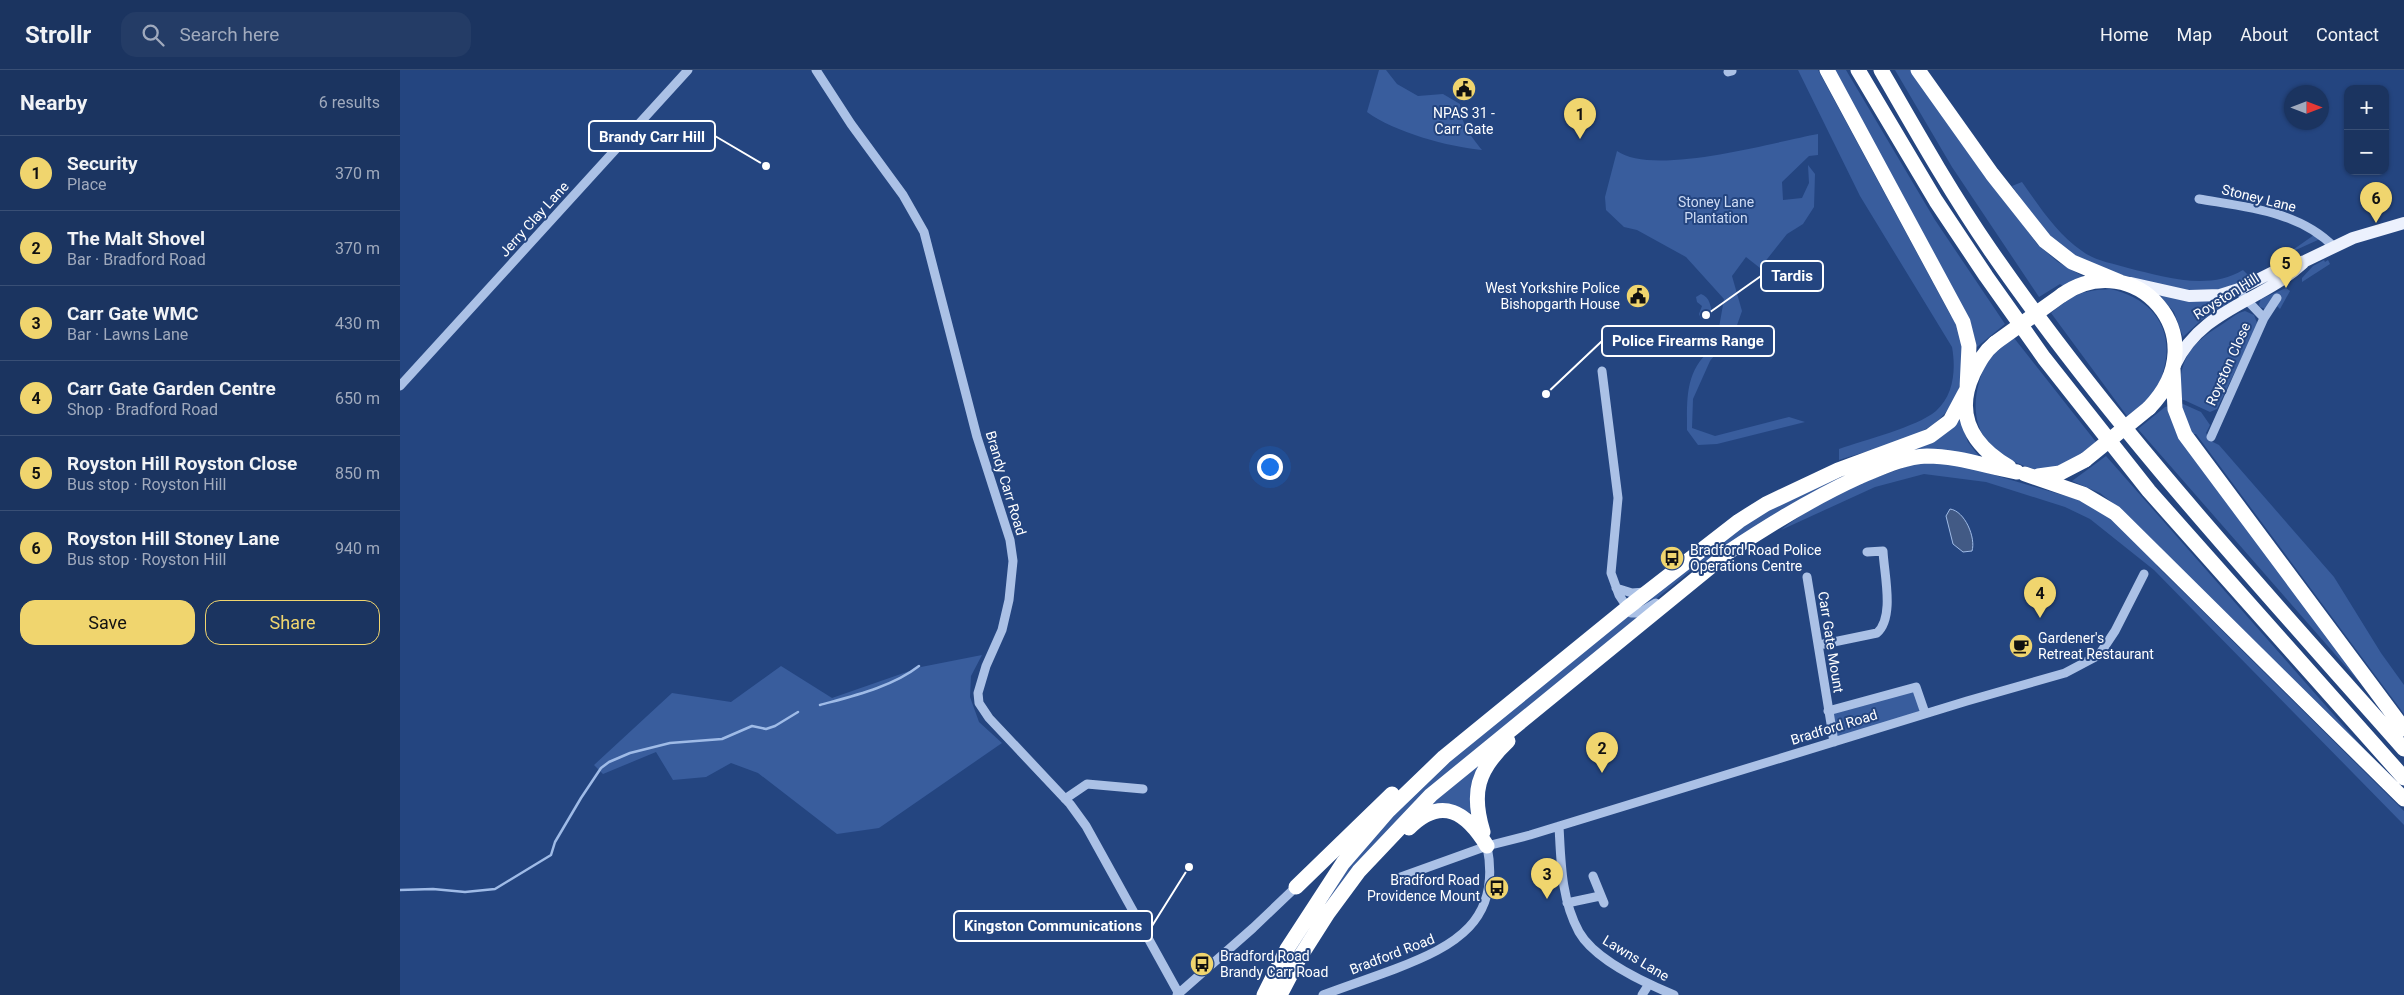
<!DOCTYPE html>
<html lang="en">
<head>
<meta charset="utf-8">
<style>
  body { margin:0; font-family:Roboto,sans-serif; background:#243c66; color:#f1f3f6 }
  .controls { position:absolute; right:15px; top:15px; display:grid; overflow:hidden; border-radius:10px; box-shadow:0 1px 4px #0004 }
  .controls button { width:45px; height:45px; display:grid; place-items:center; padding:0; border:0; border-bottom:1px solid #394f75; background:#1b3460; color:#f1f3f6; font:25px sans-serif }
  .compass { position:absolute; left:1884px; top:15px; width:45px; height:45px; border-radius:50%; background:#1b3460; box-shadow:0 1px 4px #0004; rotate:90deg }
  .you { position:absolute; left:869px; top:396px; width:18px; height:18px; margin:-12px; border:4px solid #fff; border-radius:50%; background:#1a73e8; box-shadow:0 0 0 8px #1a73e833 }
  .badge { display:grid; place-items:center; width:32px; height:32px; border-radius:50%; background:#f0d56e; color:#111; font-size:16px; font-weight:700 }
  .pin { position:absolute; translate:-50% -41px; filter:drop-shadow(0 1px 2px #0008) }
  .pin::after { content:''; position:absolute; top:26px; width:18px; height:15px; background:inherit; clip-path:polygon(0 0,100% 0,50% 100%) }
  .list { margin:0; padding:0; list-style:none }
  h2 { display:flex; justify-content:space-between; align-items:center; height:65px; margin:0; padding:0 20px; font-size:21px }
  h2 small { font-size:16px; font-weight:400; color:#a0aabd }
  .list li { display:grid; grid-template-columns:32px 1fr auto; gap:15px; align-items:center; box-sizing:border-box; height:75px; padding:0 20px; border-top:1px solid #394f75 }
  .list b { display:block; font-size:19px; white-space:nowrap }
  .list p { margin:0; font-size:16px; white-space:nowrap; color:#a0aabd }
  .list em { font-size:16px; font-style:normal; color:#a0aabd }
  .actions { display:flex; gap:10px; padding:15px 20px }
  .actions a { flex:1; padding:11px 0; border:1px solid #f0d56e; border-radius:15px; text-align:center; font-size:18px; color:#f0d56e }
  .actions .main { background:#f0d56e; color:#111 }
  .icon { flex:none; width:28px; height:28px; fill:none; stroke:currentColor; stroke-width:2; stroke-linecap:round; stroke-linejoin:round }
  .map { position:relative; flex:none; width:2004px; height:925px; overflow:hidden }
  header { display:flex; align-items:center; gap:30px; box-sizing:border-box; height:70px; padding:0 25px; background:#1b3460; border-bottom:1px solid #394f75 }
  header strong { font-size:24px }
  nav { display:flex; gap:28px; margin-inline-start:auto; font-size:18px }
  .search { width:350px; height:45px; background:#243c66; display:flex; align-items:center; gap:12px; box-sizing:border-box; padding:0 18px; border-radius:15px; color:#a0aabd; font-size:19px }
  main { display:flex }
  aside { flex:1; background:#1b3460 }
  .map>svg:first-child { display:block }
  .green { fill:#395d9d }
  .water { fill:#425a85; stroke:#9fbbe7 }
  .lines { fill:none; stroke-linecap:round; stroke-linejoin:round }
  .stream { stroke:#9fbbe7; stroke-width:2.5 }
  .minor { stroke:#abc1e6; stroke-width:9 }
  .major { stroke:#ecf1fd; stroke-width:12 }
  .highway { stroke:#fff; stroke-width:15 }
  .highway-bridge { stroke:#fff; stroke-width:15 }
  .labels { text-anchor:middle; stroke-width:4; stroke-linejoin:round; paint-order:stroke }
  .poi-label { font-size:14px; fill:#fff; stroke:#244580; text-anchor:start }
  .street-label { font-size:14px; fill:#fff; stroke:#244580 }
  .park-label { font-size:14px; fill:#cedcf5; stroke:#244580 }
  .leader { fill:none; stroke:#fff; stroke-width:2 }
  .callout-dot { fill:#fff; stroke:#244580; stroke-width:2 }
  .callout { fill:#244580; stroke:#fff; stroke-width:2 }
  .callout-label { font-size:15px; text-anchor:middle; font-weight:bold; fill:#fff }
</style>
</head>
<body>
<header>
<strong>Strollr</strong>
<div class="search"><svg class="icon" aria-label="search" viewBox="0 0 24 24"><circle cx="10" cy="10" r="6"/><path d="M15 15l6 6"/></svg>Search here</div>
<nav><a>Home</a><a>Map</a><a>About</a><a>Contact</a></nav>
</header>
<main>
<aside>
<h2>Nearby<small>6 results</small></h2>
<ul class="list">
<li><span class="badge">1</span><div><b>Security</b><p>Place</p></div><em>370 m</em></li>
<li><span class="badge">2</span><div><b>The Malt Shovel</b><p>Bar · Bradford Road</p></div><em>370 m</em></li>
<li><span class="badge">3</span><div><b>Carr Gate WMC</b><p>Bar · Lawns Lane</p></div><em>430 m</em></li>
<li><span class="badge">4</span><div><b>Carr Gate Garden Centre</b><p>Shop · Bradford Road</p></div><em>650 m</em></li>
<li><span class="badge">5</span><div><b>Royston Hill Royston Close</b><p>Bus stop · Royston Hill</p></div><em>850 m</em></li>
<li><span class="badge">6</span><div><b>Royston Hill Stoney Lane</b><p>Bus stop · Royston Hill</p></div><em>940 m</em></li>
</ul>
<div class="actions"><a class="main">Save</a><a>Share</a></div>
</aside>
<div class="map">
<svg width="2004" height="925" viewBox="0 0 2004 925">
  <rect width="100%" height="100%" fill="#244580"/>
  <path class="green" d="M979,0h7l11,14 21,12 25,-2 17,10c0,19 11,32 22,46 -33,-3 -88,-18 -115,-38z
    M1398,0h20l133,246 6,3c2,7 7,15 8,22 1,9 -2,21 -3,30 -6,66 -72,72 -123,89v-11c25,-9 78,-22 97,-38 18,-16 20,-42 16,-64l-92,-151z
    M1433,0h13l89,150 70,104 -28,23 -7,-26z
    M1495,0h16l126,174 21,18 26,15 -21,9 -3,-2 -21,13 -87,-130z
    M1418,64v21l-9,1 -27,26 1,18 19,-2 7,-15 -1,-18 7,9 -1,33 -11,17 -16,10 -27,34 -14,-11 -14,19 10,35 -6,17 -26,33 -17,38 -1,29 23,8 74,-19 16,5 -88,22 -19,1 -11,-15c0,-35 -2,-61 29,-85l8,-46 -38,-42 -49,-27 -13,-3 -18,-17 -1,-13 12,-46c36,26 157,-9 201,-17z
    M1622,112c17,24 35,52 60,69 13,10 30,12 46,17 36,9 81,23 115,2l8,8c-13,6 -26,11 -40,13 -29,4 -114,-21 -139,-36 -25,-17 -43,-45 -60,-69z
    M1914,165l6,4 -33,15z
    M1924,190l1,2 3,-2 2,4 -28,18v-4l11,-12z
    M1886,218l4,3 -10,18 -3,-3 4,-8 -16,11 -5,-2 -1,-3 2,-5z
    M1710,219c42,9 66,40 53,83 -2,9 -7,20 -14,27 -7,6 -15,12 -22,17l-76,-103c24,-19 28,-22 59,-24z
    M1301,224c9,3 10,13 11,21l-5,5 -6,-1 -2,-5 3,-8 -5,-4 -1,-5z
    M1763,224l56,8 17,-2 -36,21 -17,16 -9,-25 -13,-15z
    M1845,241l9,4 3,8 -1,5 -39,81 -7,3 -26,-12 -6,1c3,-42 8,-54 43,-76 8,-5 15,-12 24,-14z
    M1614,268l82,104c-12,10 -23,21 -38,26 -15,5 -27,1 -41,-5 -36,-15 -48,-44 -38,-81 3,-9 7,-21 14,-27 6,-7 14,-11 21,-17z
    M1783,334l18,8 9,13 -4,8 5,8 8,4 115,132 47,76 23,32v29l-208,-280h-6l-11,-29z
    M1769,336l192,278 -223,-255 27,-22z
    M1560,350l8,22 13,17 -53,-7 -209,100 -25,16 -48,39 -2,-6 112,-86 98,-44 80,-29z
    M1706,386l265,301 -246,-244 -25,-20 -28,-12z
    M1521,392l36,2 119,35 29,14 50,44 2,9 247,245v14l-250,-255 -64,-51 -25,-12 -79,-25 -62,-8 -49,13 -94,43c41,-33 90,-52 140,-68z
    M1227,545l13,2 -215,177 -151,201h-5c20,-39 41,-80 67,-115 77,-102 192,-185 291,-265z
    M582,585l-11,21 -1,21 9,25 23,21 -123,85 -42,6 -79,-61 -27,-10 -25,14 -33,3 -17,-28 -53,22 -9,-9 78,-72 59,9 50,-36 51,32 89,-31z
    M1516,617l9,26 -91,29 -6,-31z
    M1079,692l-7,51 -45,-8z"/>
  <path class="water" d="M1550,439c15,2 26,29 22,42l-9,1 -10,-8 -7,-28z"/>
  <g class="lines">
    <path class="stream" d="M420,635c33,-9 72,-18 99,-39
      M0,820l33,-1 32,3 30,-3 56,-34 4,-13 26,-44 20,-30 8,-6 21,-9 40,-10 52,-4 30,-13 14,3 9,-3 23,-14"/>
    <path class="minor" d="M416,0l35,54 52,71 21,37 53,205 33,103 3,21 -4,39 -7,30 -16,36 -8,27 1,10 10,15 81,86 16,22 93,168
      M1328,2l4,-1
      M1799,129c47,8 100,12 135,48
      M1843,226l21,22
      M1202,301l16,127 -7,75 8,22 12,18h8l17,-10
      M0,316l288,-316
      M1811,367l53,-119 13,-20
      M1407,507l27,165
      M1216,518l16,5 13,-1
      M1419,575l58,-12c18,-16 7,-59 6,-82l-16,1
      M1428,641l88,-24 9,26
      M665,729l22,-15 56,5
      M1159,756c2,36 2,73 20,106 16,28 66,51 95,63
      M1193,806l11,27
      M998,808l89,-32 43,-11 437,-134 98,-28 34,-18 16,-24 29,-57
      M1167,833l33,-7
      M777,925l76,-67 43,-41
      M923,925c24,-9 48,-17 72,-26 60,-23 107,-48 92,-123
      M1242,925l7,-11"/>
    <path class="major" d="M1731,213l58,13 31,-1 19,-6 44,-22 22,-6 48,-23 51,-15
      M1775,295c27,-57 85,-62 128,-102"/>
    <path class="highway" d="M1427,0l136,252 6,24 -2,42
      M1458,0l78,131 50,75 58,82 105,133 255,287
      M1481,0c35,61 70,123 110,181 123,178 270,336 413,498
      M1518,0l74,104 53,67 27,21 48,20
      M1662,225c72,-50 157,41 87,113
      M1595,273c-11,9 -16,19 -22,31 -19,41 0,72 36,93
      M1773,300l2,39 10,26 219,294
      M1625,404l58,20 32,19 289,286
      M1638,406l22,-3 25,-13
      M1009,758c33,-33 58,-15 78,18
      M1083,762c-12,-39 -6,-62 25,-91
      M896,817l96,-93
      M864,925l23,-46 56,-86 45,-52 56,-54 183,-149 112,-87 27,-17 72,-34 92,-34 20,-15 17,-32
      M880,925l20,-38 28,-44 31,-42 72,-76 299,-244c42,-28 83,-53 129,-74 22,-9 44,-20 68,-21 30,0 61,11 90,16"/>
    <path class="highway-bridge" d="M1595,273l67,-48
      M1685,390l64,-52"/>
  </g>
  <defs>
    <g id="civic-disc" transform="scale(1.25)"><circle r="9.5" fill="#f0d56e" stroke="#244580"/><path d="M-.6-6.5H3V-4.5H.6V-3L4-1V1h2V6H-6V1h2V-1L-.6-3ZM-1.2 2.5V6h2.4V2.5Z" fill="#111"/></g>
    <g id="bus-disc" transform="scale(1.25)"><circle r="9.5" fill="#f0d56e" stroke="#244580"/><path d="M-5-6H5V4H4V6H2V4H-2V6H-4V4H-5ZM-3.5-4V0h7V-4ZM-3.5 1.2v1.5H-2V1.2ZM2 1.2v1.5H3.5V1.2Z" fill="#111"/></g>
    <g id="cafe-disc" transform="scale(1.25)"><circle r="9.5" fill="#f0d56e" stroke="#244580"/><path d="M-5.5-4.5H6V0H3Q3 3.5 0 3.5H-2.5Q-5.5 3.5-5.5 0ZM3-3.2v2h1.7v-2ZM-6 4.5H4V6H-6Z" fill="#111"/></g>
  </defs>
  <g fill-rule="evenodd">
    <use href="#civic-disc" x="1064" y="19"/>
    <use href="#civic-disc" x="1238" y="226"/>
    <use href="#bus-disc" x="1272" y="488"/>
    <use href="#cafe-disc" x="1621" y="576"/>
    <use href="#bus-disc" x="1097" y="818"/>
    <use href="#bus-disc" x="802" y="894"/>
  </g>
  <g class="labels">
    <g class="poi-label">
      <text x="1064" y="48" text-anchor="middle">NPAS 31 -<tspan x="1064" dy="16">Carr Gate</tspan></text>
      <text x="1220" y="223" text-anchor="end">West Yorkshire Police<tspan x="1220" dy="16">Bishopgarth House</tspan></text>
      <text x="1290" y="485">Bradford Road Police<tspan x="1290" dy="16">Operations Centre</tspan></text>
      <text x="1638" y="573">Gardener's<tspan x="1638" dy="16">Retreat Restaurant</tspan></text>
      <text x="1080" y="815" text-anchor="end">Bradford Road<tspan x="1080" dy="16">Providence Mount</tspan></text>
      <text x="820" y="891">Bradford Road<tspan x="820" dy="16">Brandy Carr Road</tspan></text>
    </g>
    <g class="street-label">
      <text transform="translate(1859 128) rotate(14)" y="5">Stoney Lane</text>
      <text transform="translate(134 149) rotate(-48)" y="5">Jerry Clay Lane</text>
      <text transform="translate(1826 226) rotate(-32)" y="5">Royston Hill</text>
      <text transform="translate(1828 294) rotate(-66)" y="5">Royston Close</text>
      <text transform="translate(606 413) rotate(73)" y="5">Brandy Carr Road</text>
      <text transform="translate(1431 572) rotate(81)" y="5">Carr Gate Mount</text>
      <text transform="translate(1434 657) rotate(-17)" y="5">Bradford Road</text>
      <text transform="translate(992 884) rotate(-21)" y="5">Bradford Road</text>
      <text transform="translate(1236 888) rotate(31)" y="5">Lawns Lane</text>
    </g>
    <g class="park-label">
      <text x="1316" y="137">Stoney Lane<tspan x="1316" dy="16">Plantation</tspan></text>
    </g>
  </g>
  <path class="leader" d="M366 96L315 66M1306 245L1361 206M1146 324L1202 271M789 797L752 856"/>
  <g class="callout-dot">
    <circle cx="366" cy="96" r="5"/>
    <circle cx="1306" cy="245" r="5"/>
    <circle cx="1146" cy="324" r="5"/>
    <circle cx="789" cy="797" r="5"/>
  </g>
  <g class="callout">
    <rect x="189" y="51" width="126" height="30" rx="5"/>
    <rect x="1361" y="191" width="62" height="30" rx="5"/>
    <rect x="1202" y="256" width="172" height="30" rx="5"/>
    <rect x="554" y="841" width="198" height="30" rx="5"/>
  </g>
  <g class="callout-label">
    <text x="252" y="72">Brandy Carr Hill</text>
    <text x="1392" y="211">Tardis</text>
    <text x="1288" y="276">Police Firearms Range</text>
    <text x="653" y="861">Kingston Communications</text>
  </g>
</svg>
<div class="controls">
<button>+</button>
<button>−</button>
</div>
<svg class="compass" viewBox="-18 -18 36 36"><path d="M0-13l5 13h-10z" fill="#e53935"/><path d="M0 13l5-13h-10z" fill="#a0aabd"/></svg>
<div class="you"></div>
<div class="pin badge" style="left:1180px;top:69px">1</div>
<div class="pin badge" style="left:1202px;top:703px">2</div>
<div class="pin badge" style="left:1147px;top:829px">3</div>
<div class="pin badge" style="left:1640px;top:548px">4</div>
<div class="pin badge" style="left:1886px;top:218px">5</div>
<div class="pin badge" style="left:1976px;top:153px">6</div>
</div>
</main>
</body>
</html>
